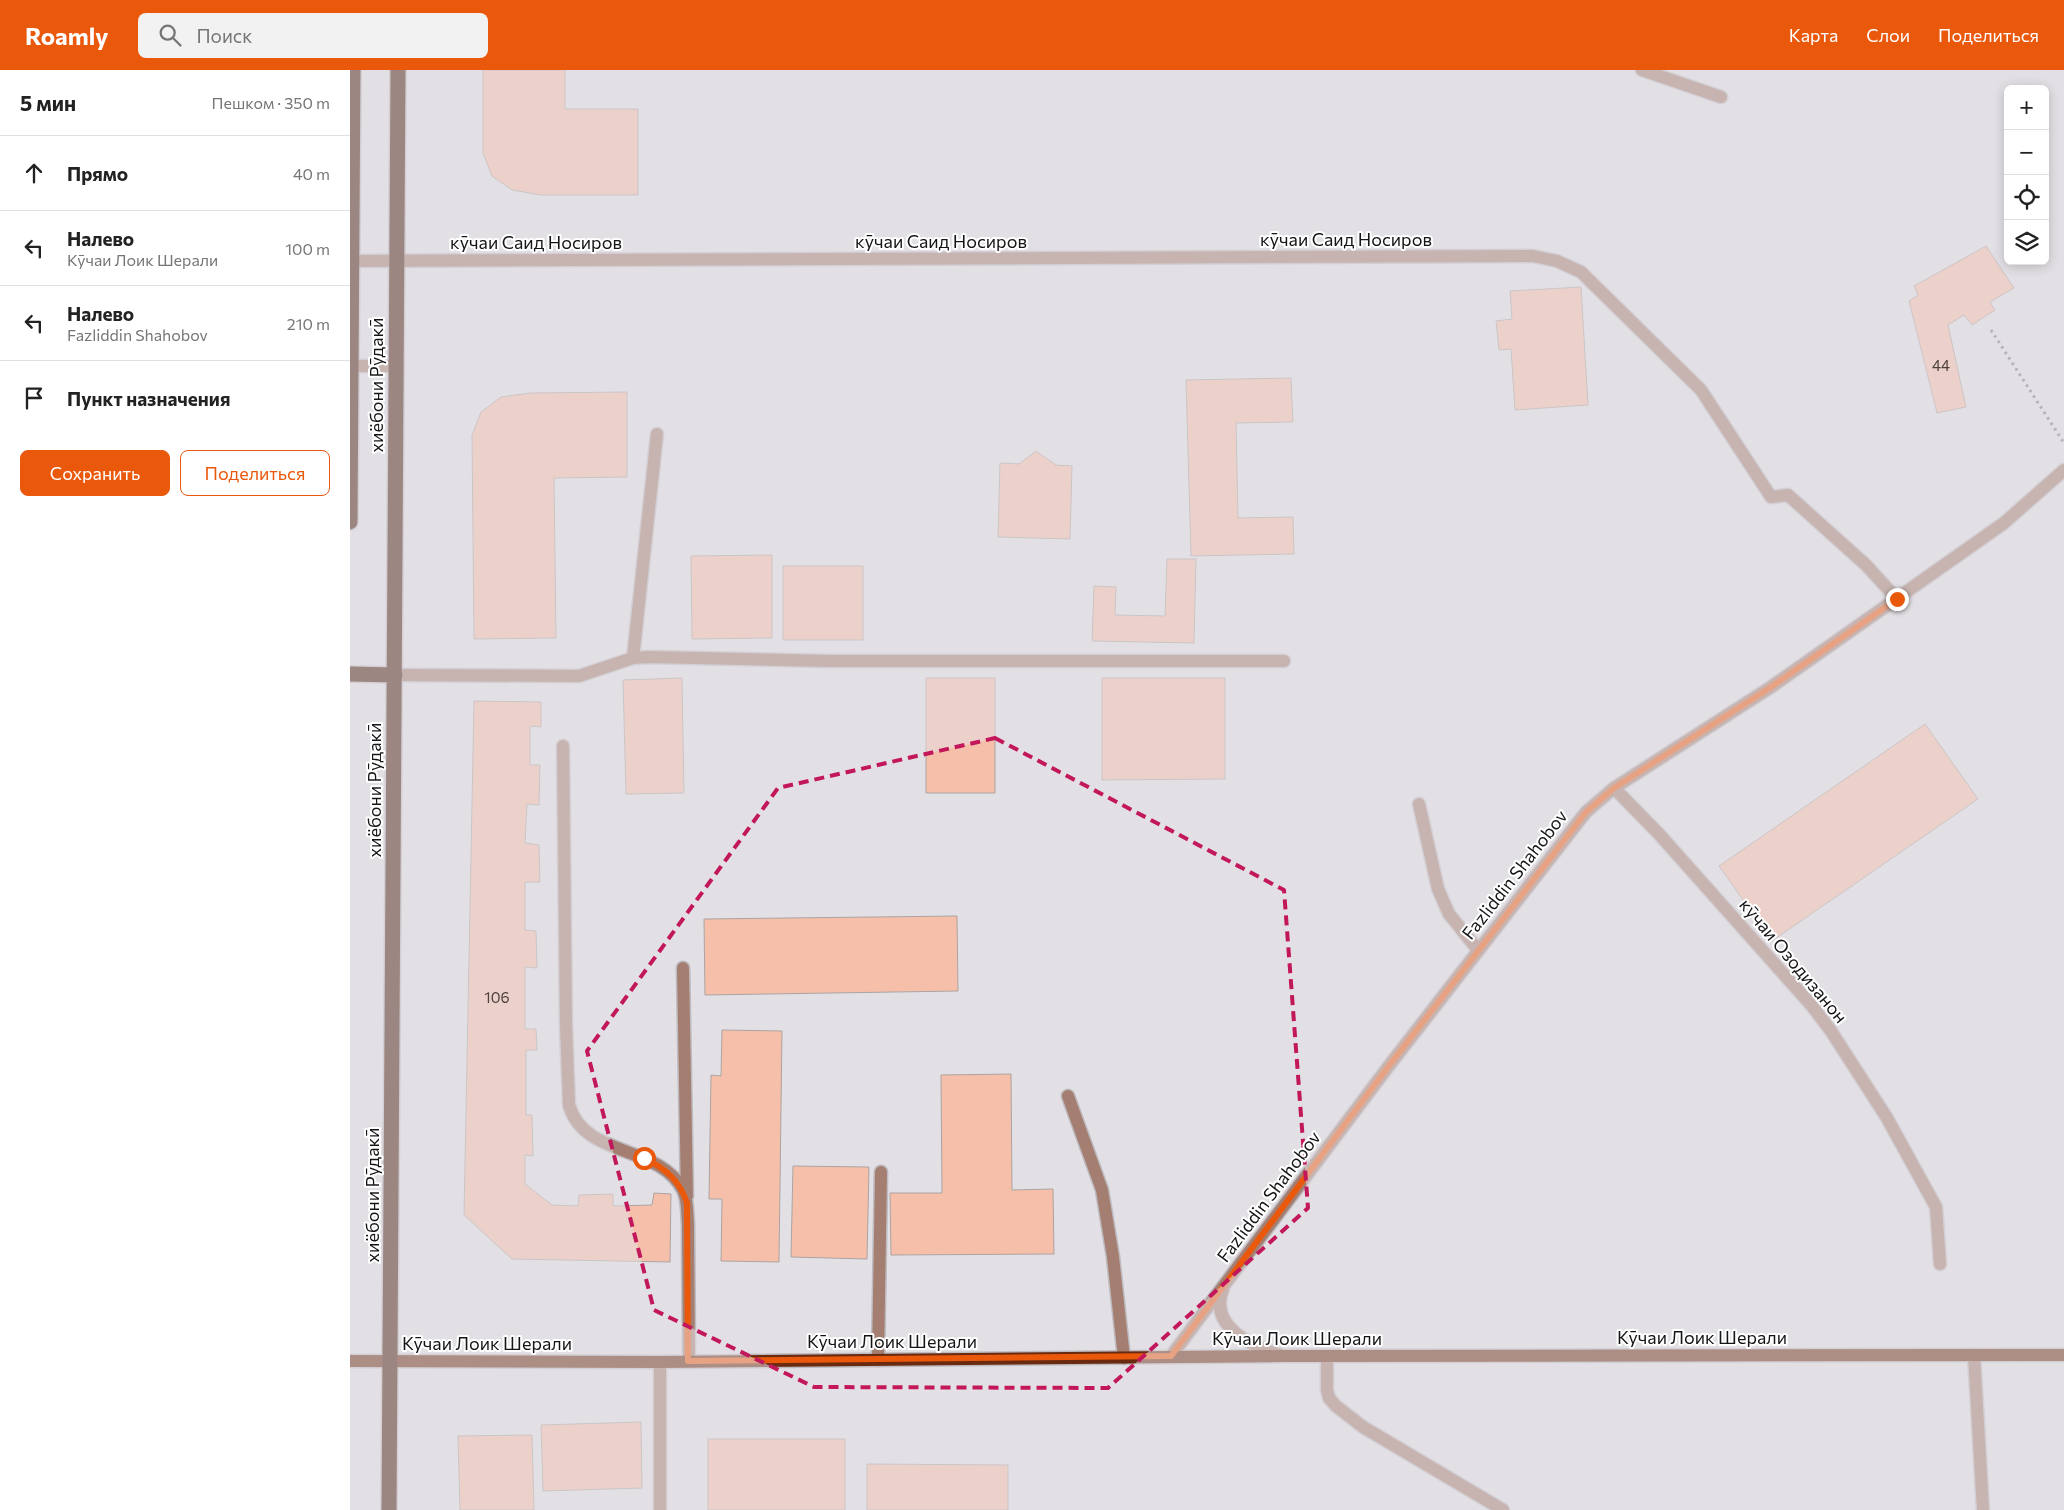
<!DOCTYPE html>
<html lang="ru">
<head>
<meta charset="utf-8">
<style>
  body { margin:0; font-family:Commissioner,sans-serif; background:#f2f2f2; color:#222 }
  .controls { position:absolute; right:15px; top:15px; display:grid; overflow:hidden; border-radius:8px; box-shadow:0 2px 12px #0003 }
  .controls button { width:45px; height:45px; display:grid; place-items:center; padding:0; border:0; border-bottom:1px solid #e0e0e0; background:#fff; color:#222; font:25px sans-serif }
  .stop { position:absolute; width:15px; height:15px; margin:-11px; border:4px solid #ea580c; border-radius:50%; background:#fff }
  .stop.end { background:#ea580c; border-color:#fff; box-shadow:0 1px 5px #0008 }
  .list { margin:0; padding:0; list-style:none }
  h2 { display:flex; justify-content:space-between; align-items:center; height:65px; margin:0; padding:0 20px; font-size:21px }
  h2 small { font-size:16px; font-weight:400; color:#767676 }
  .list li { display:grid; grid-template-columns:32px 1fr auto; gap:15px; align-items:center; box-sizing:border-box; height:75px; padding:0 20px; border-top:1px solid #e0e0e0 }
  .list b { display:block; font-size:19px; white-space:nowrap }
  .list p { margin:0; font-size:16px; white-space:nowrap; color:#767676 }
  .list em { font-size:16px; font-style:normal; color:#767676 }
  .actions { display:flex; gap:10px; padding:15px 20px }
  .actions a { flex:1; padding:11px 0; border:1px solid #ea580c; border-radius:8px; text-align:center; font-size:18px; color:#ea580c }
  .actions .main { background:#ea580c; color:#fff }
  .icon { flex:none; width:28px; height:28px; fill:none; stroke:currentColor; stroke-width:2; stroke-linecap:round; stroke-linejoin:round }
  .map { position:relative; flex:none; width:1714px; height:1440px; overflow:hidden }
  header { display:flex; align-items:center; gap:30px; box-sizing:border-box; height:70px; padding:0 25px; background:#ea580c; color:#fff }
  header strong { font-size:24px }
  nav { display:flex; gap:28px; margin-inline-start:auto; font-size:18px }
  .search { width:350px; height:45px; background:#f2f2f2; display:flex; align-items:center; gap:12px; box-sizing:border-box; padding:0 18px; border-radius:8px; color:#767676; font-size:19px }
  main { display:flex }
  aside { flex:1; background:#fff }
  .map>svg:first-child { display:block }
  .building { fill:#f6bfaa; stroke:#aba4a2 }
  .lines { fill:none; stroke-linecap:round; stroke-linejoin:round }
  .minor-casing { stroke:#bebbc0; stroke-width:15 }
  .major-casing { stroke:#bebbc0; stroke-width:15 }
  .highway-casing { stroke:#bebbc0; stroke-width:18 }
  .path { stroke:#7f7d81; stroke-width:3; stroke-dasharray:2.5 4; stroke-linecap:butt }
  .minor { stroke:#a47e70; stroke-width:12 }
  .major { stroke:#6a2a10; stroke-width:12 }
  .highway { stroke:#441a0a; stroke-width:15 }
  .route { stroke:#ea580c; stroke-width:6 }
  .marked { fill:none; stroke:#c2185b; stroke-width:4; stroke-dasharray:10 6; stroke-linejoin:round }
  .labels { text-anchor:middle; stroke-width:4; stroke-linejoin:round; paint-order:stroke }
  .number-label { font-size:15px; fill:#4d3f3b }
  .street-label { font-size:18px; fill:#151416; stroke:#fff }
</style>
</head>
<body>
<header>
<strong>Roamly</strong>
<div class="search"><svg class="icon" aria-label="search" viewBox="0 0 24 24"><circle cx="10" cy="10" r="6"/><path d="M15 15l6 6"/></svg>Поиск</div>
<nav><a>Карта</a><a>Слои</a><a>Поделиться</a></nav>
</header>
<main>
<aside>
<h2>5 мин<small>Пешком · 350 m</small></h2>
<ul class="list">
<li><svg class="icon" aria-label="ahead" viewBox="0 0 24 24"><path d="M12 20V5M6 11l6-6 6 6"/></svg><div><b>Прямо</b></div><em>40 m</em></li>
<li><svg class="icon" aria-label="left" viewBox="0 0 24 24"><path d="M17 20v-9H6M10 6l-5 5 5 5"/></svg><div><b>Налево</b><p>Кӯчаи Лоик Шерали</p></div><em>100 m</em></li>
<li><svg class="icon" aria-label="left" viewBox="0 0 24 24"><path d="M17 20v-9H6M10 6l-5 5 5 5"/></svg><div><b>Налево</b><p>Fazliddin Shahobov</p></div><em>210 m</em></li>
<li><svg class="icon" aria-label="arrive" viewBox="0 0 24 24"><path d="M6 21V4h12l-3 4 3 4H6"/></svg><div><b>Пункт назначения</b></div></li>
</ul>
<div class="actions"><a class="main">Сохранить</a><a>Поделиться</a></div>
</aside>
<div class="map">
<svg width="1714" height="1440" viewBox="0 0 1714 1440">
  <rect width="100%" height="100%" fill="#e3e0e5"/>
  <path class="building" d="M133,0h82v39h73v86h-97l-29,-5 -20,-14 -9,-23z
    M1636,176l28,42 -24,14 5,8 -23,15 -8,-10 -16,10 18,82 -29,6 -28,-112 9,-6 -4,-9z
    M1231,217l7,118 -73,5 -4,-61 -12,1 -3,-29 16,-2 -2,-28z
    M941,308l2,44 -57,1 2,95 55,-1 1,37 -103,2 -5,-176z
    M277,322v85l-73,1 2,160 -82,1 -2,-204 9,-23 20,-15 29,-4z
    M686,381l20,14 16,1 -2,73 -72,-2 2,-74 19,1z
    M422,485v83l-80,1 -1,-83z
    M817,489h29l-2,84 -102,-2 2,-55 22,1 -1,28 50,1z
    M433,496h80v74h-80z
    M332,608l2,115 -58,1 -3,-114z
    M576,608h69v115h-69z
    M752,608h123v101l-123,1z
    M124,631l67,1v25l-11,-1v39h10l-1,40 -12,-1 -2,39 14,2 1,37h-15v48l11,1 1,37 -12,-1v62h11l1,21h-11v65h6l1,41 -8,-1v29l27,21 26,1 1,-11 34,-1v12l39,-1 2,-12 17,1 -1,68 -158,-3 -48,-44z
    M1575,654l53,75 -206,142 -53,-75z
    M607,846l1,75 -253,4 -1,-76z
    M372,960l60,1 -3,231 -58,-1 1,-62h-13l2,-124 10,1z
    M661,1004l1,116 41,-1 1,65 -163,1 -1,-62h52l-1,-118z
    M443,1096l76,1 -2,92 -76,-2z
    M291,1352l1,66 -99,3 -2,-66z
    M182,1365l2,75h-74l-2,-74z
    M358,1369h137v71h-137z
    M517,1394l141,1v45h-141z"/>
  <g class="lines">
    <g class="minor-casing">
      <path id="minor" d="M1292,0l79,27
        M0,191l1183,-5 24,5 24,11 120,118 70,107 17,-2 78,70 31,34
        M0,296h46
        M283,588l24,-224
        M45,605l184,1 54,-18 16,-1 179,4h456
        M213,676l3,279 3,80c15,53 90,39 114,85 5,10 4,23 5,34l1,137
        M1264,718l45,46 153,172 19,25 56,87 49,89 4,57
        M1069,734l19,85 11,25 29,36
        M333,898l4,228
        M718,1026l34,94 11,67 11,101
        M873,1219c-15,38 29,57 57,66
        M1624,1285l9,155
        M821,1286l217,-289 198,-255 28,-24 157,-101 233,-164 60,-53
        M977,1286v34l2,8 7,8 27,21 140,83
        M528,1290l3,-188
        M310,1292v148"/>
    </g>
    <g class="major-casing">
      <path id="major" d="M0,1291l310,1 625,-6 779,-1"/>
    </g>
    <g class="highway-casing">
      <path id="highway" d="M0,452l3,-452
        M0,604l45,1
        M39,1440l9,-1440"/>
    </g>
    <path class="path" d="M1641,260l73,113"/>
    <use href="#minor" class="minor"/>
    <use href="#major" class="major"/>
    <use href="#highway" class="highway"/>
  </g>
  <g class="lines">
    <path class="route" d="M294,1088c21,10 36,23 43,45l1,158 483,-5 217,-289 198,-255 28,-24 157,-101 126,-88"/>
  </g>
  <path d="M0 0H1714V1440H0ZM645,668l289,152 24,318 -200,180 -294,-1 -160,-77 -67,-259 191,-263z" fill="#e3e0e5" fill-opacity=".55" fill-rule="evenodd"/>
  <path class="marked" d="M645,668l289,152 24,318 -200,180 -294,-1 -160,-77 -67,-259 191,-263z"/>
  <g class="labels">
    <g class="number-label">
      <text x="1591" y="301">44</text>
      <text x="147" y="933">106</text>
    </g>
    <g class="street-label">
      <text x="996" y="176">кӯчаи Саид Носиров</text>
      <text x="591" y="178">кӯчаи Саид Носиров</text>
      <text x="186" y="179">кӯчаи Саид Носиров</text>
      <text transform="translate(27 315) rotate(-90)" y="6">хиёбони Рӯдакӣ</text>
      <text transform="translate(25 720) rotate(-90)" y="6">хиёбони Рӯдакӣ</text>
      <text transform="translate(1165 805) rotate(-52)" y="6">Fazliddin Shahobov</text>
      <text transform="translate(1443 891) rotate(50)" y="6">кӯчаи Озодизанон</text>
      <text transform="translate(23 1125) rotate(-90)" y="6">хиёбони Рӯдакӣ</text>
      <text transform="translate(919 1127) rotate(-53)" y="6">Fazliddin Shahobov</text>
      <text x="1352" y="1274">Кӯчаи Лоик Шерали</text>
      <text x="947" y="1275">Кӯчаи Лоик Шерали</text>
      <text x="542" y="1278">Кӯчаи Лоик Шерали</text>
      <text x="137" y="1280">Кӯчаи Лоик Шерали</text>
    </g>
  </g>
</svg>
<div class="controls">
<button>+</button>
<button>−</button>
<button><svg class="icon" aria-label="locate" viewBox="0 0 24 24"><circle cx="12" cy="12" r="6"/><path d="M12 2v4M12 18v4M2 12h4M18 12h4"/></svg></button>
<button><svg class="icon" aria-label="layers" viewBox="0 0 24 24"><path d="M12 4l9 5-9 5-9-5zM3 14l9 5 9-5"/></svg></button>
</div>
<div class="stop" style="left:294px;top:1088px"></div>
<div class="stop end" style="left:1547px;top:529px"></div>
</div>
</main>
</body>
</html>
